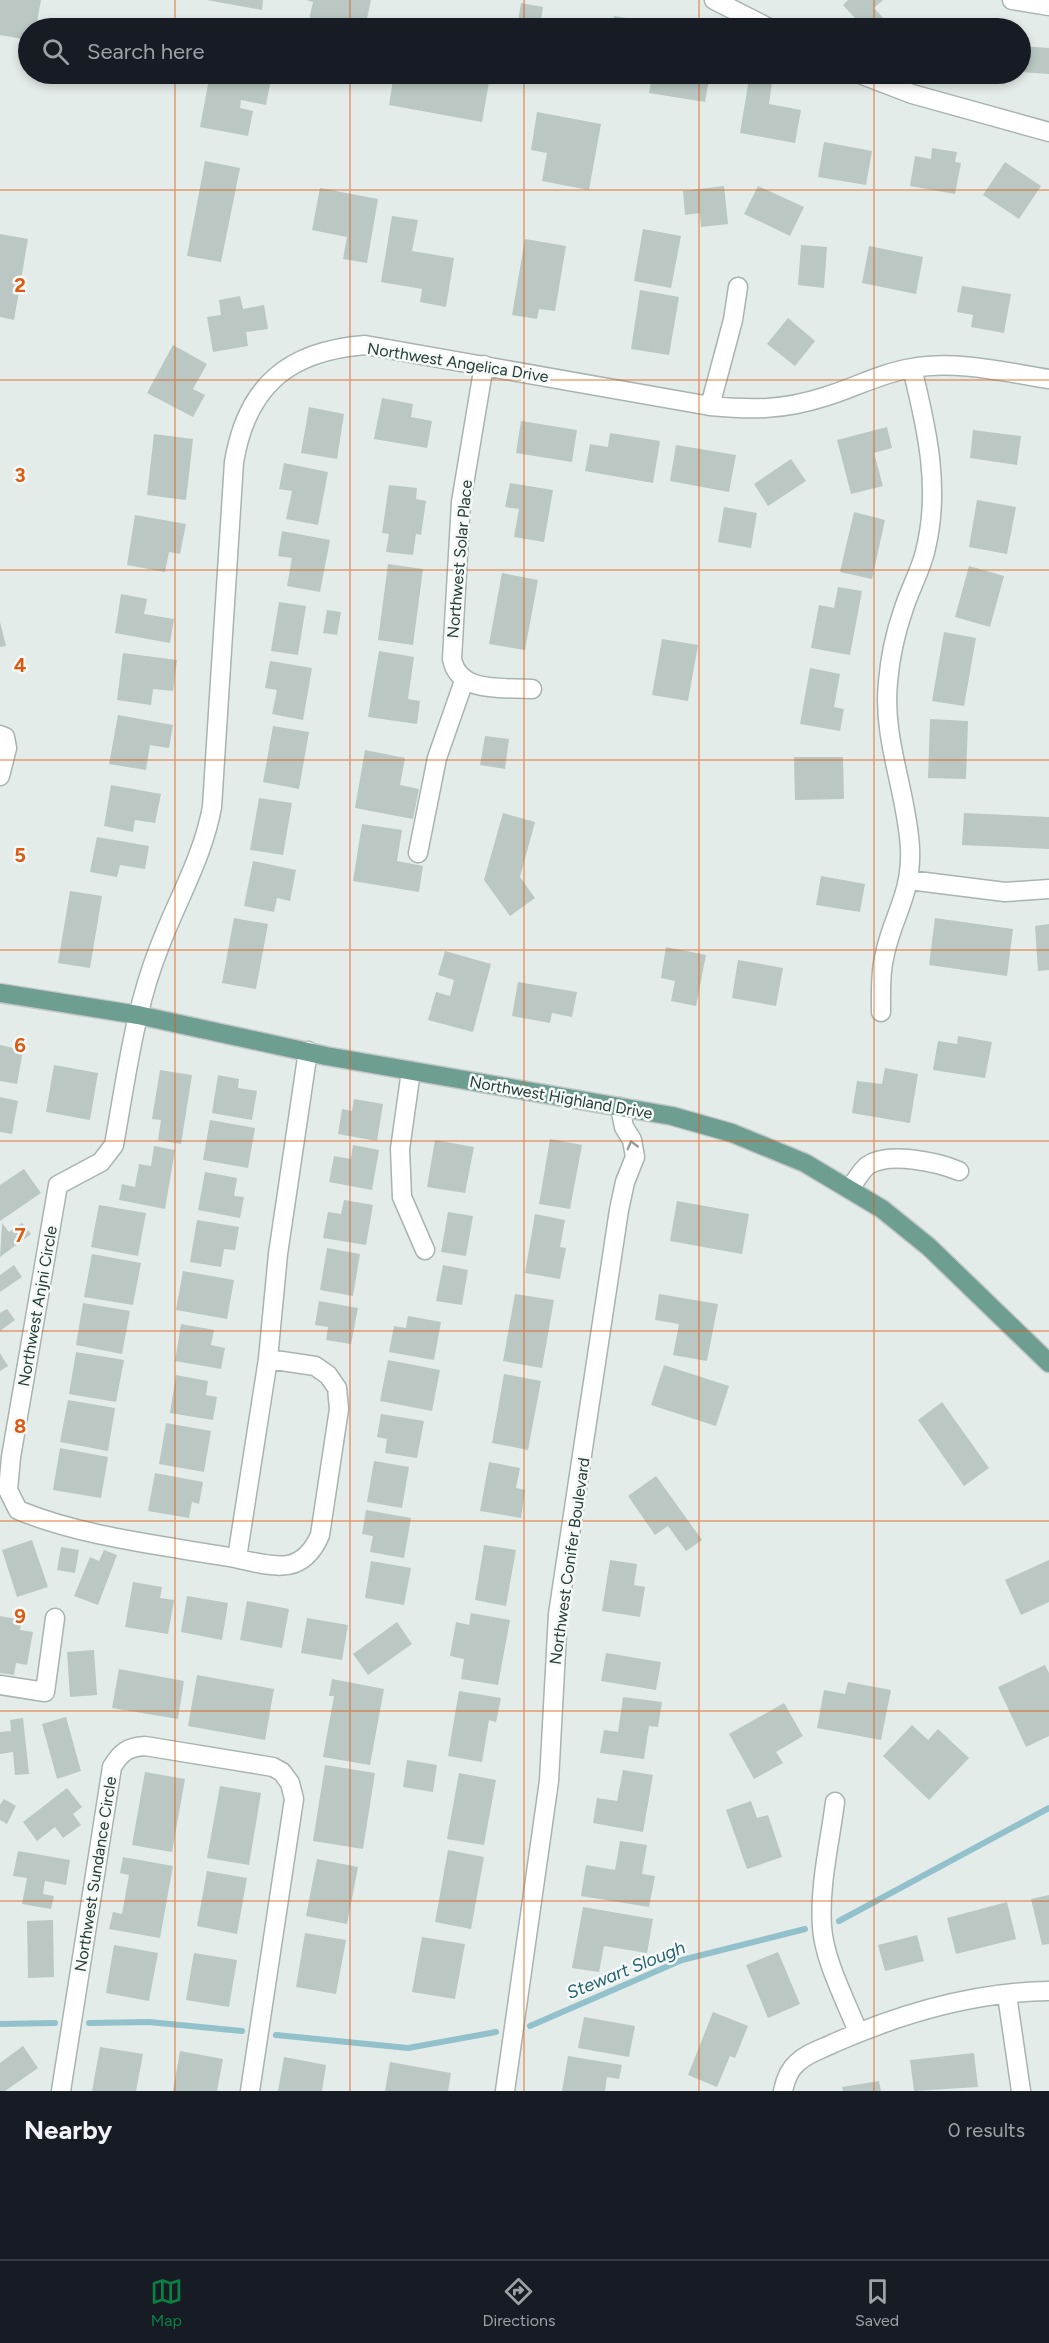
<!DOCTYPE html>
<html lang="en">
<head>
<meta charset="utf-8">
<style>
  body { margin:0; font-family:Figtree,sans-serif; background:#20242c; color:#f1f3f6 }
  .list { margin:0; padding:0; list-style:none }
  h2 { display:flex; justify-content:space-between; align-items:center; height:78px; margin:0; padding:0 24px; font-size:26px }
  h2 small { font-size:20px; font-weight:400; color:#9ea1a6 }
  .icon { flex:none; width:33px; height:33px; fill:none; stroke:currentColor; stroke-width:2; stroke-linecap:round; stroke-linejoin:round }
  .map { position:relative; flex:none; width:1049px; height:2091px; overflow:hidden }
  .search { position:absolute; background:#171b24; box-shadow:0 3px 9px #0003; left:18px; right:18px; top:18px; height:66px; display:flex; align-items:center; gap:15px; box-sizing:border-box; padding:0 21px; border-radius:33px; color:#9ea1a6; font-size:22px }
  .sheet { height:168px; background:#171b24 }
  nav { display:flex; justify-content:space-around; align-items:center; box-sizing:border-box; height:84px; border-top:2px solid #363941; background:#171b24; font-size:16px; color:#9ea1a6 }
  nav a { display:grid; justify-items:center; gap:3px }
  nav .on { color:#0b8043 }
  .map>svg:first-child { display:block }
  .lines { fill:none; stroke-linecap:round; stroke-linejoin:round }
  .stream { stroke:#92c1cb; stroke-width:6 }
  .building { fill:#bac7c2 }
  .minor-casing { stroke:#a7b4b0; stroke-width:21 }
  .major-casing { stroke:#c2c8c7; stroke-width:21 }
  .minor { stroke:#fff; stroke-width:18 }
  .major { stroke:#6e9d92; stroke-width:18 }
  .oneway { stroke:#929e9b }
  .grid { fill:none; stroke:#de580e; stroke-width:1.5; stroke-opacity:0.55 }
  .labels { text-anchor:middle; stroke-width:5; stroke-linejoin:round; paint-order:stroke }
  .street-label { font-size:16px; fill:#253c37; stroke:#f5f9f7 }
  .water-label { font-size:18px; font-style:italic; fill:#256373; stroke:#f5f9f7 }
  .grid-label { font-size:20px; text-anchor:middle; font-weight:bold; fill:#de580e; stroke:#f5f9f7; stroke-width:5; stroke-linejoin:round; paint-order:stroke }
</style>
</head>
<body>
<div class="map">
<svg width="1049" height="2091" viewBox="0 0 1049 2091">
  <rect width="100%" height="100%" fill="#e4ece9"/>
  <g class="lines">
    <path class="stream" d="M839,1921l210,-113
      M89,2023l60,-1 93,9
      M0,2024l55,-1
      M530,2026l152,-66 123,-31
      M276,2035l132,13 88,-16"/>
  </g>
  <path class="building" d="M0,0h41l-5,28h-8v12l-28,-5z
    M207,0h56l-1,10z
    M306,0h65l-6,28h-41l-16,-3 5,-23z
    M848,0h35l-9,8 12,13 -8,7h-14l-21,-23z
    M521,3l22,4 -3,19 6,2h-29z
    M614,16l25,4 -2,8h-25z
    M1020,46l29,2v26l-29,-2z
    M210,74h62l-6,31 -25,-5 -1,8 13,3 -5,25 -48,-9z
    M394,74h47l48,8 -7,40 -93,-17z
    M581,74h48l-2,9z
    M652,74h58l-5,28 -56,-9z
    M749,79l23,4 -3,21 32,6 -6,33 -55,-10z
    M537,112l64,12 -12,66 -47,-9 5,-28 -16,-3z
    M824,142l48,9 -6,34 -48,-8z
    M932,148l25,4 -2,10 6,1 -6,31 -45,-8 5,-30 16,3z
    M205,161l35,7 -19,94 -34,-6z
    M1005,162l36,24 -22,33 -36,-24z
    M724,186l4,38 -27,3 -1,-14 -15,2 -2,-24z
    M758,186l46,21 -14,29 -46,-22z
    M320,188l58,11 -11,64 -24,-4 4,-22 -35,-7z
    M392,216l26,4 -6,31 42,7 -8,49 -26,-5 2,-13 -41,-7z
    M643,229l38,7 -10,52 -37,-7z
    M0,234l28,5 -14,81 -14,-3z
    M525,239l41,7 -11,65 -16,-2 -2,10 -25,-4z
    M801,245l26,2 -3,41 -26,-3z
    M869,246l54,11 -7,37 -54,-11z
    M962,286l49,8 -7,39 -33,-6 2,-12 -16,-3z
    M640,290l39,7 -10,58 -38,-6z
    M240,296l3,13 21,-4 4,24 -22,3 2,14 -35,6 -6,-35 14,-2 -2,-15z
    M788,318l27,23 -20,25 -28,-22z
    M173,345l34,19 -14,25 12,6 -12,22 -46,-24z
    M382,398l31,6 -2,13 21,4 -5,27 -53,-9z
    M309,407l35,7 -7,45 -36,-6z
    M521,421l56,9 -5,32 -56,-9z
    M887,427l5,21 -18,5 9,33 -32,8 -14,-54z
    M973,430l48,6 -4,29 -47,-7z
    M610,433l50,8 -7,42 -68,-12 5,-27 18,3z
    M154,434l39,5 -7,61 -39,-5z
    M676,445l60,10 -7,37 -59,-11z
    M791,459l15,22 -38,25 -14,-22z
    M284,463l44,9 -10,53 -32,-6 6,-28 -13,-2z
    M510,483l43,7 -9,52 -30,-5 5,-28 -14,-2z
    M389,485l28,3 -1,11 10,2 -5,34 -5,-1 -3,21 -27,-3 3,-18 -7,-1z
    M977,500l39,7 -9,47 -38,-7z
    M724,507l33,6 -6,35 -33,-6z
    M854,512l31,8 -13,59 -32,-7z
    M135,515l51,9 -6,30 -11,-2 -4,20 -38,-7z
    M282,531l48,9 -10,52 -33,-6 5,-28 -14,-2z
    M388,564l35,5 -10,76 -35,-5z
    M969,566l35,10 -14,51 -35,-10z
    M502,573l36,7 -13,70 -36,-6z
    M838,587l24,4 -12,64 -39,-7 8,-43 15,3z
    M121,594l26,5 -3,15 30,5 -4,24 -55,-10z
    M279,602l27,4 -8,49 -27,-4z
    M327,610l14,2 -4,23 -14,-2z
    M0,622l6,24 -6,1z
    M944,632l32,6 -12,68 -32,-5z
    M662,639l36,6 -10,56 -36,-6z
    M379,651l35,6 -6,42 12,2 -3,23 -49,-7z
    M123,653l54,7 -4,31 -20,-2 -2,16 -34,-5z
    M270,661l42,7 -9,52 -31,-6 5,-24 -12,-2z
    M810,668l30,6 -6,33 10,2 -4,22 -40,-7z
    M118,715l55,10 -4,23 -19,-3 -4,25 -37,-6z
    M930,719l38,2 -2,58 -38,-1z
    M273,726l36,6 -10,57 -36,-7z
    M485,736l24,3 -4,30 -25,-4z
    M365,750l40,8 -5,27 19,4 -6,30 -58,-11z
    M794,757h49l1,42 -49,1z
    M111,785l50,9 -6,29 -20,-3 -2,12 -29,-6z
    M259,798l33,5 -9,52 -33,-5z
    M503,813l32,9 -15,55 15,21 -25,18 -26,-36z
    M964,813l85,4v32l-87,-4z
    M362,824l40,6 -5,31 26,5 -4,26 -66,-11z
    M97,837l52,9 -4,23 -25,-4 -3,12 -27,-5z
    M253,861l43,9 -6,31 -13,-3 -3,14 -30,-6z
    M821,876l44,8 -5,28 -44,-7z
    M70,891l32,5 -12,72 -32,-5z
    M234,918l34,6 -12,65 -34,-6z
    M935,918l78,11 -6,47 -78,-11z
    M1049,924v46l-11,1 -3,-45z
    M666,947l40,8 -10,51 -25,-5 4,-20 -14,-3z
    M445,951l46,13 -18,68 -45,-12 8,-28 14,4 4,-16 -16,-5z
    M738,960l45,8 -7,38 -44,-8z
    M518,982l59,10 -5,25 -20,-4 -2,10 -38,-7z
    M958,1036l34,6 -7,36 -52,-8 5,-29 19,3z
    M0,1045l23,5 -6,34 -17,-3z
    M54,1065l44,8 -8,47 -44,-8z
    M885,1068l33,6 -8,49 -58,-10 5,-32 25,3z
    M160,1070l32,5 -11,69 -23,-4 3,-20 -9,-1z
    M218,1075l21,4 -1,9 19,3 -5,29 -40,-7z
    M0,1097l18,4 -6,33 -12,-2z
    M354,1099l29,5 -6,37 -39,-7 4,-25 10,2z
    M210,1120l45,8 -7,40 -45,-8z
    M550,1139l32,6 -12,64 -31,-5z
    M435,1140l39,7 -9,46 -38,-6z
    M353,1145l26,5 -7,40 -43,-8 5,-26 17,3z
    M154,1146l21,4 -10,59 -46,-9 3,-16 13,3 4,-23 12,2z
    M24,1169l17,24 -41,28v-36z
    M205,1172l32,6 -3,18 10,1 -4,21 -42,-8z
    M344,1200l29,5 -7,40 -43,-7 5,-26 13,2z
    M677,1201l72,13 -7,40 -72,-13z
    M99,1205l47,8 -8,43 -47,-9z
    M448,1212l25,4 -7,40 -25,-4z
    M535,1214l30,6 -5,27 6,1 -6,31 -35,-6z
    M197,1220l42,7 -4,23 -11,-1 -3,18 -31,-5z
    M2,1223l7,9 13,-9 9,11 -31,23z
    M327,1248l33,6 -7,42 -33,-6z
    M92,1254l49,9 -8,42 -49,-8z
    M14,1265l8,12 -22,15v-17z
    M443,1265l25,5 -6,35 -26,-4z
    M183,1271l51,9 -7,39 -51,-9z
    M515,1294l39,6 -12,68 -39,-7z
    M659,1294l59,10 -11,57 -34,-6 6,-31 -24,-4z
    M319,1301l39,7 -7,36 -25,-4 2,-13 -13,-2z
    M83,1303l47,8 -8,43 -46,-9z
    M7,1309l8,11 -15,11v-18z
    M408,1316l33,6 -7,38 -45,-8 5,-26 12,2z
    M181,1324l33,6 -3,15 14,3 -4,21 -46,-8z
    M76,1352l48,8 -8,42 -47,-8z
    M0,1353l8,13 -8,5z
    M388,1360l52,10 -8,41 -52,-10z
    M664,1365l65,21 -13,40 -65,-21z
    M504,1374l37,7 -13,69 -36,-7z
    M176,1375l32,6 -2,14 11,2 -4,23 -43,-7z
    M68,1400l47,8 -7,43 -48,-9z
    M942,1402l47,66 -25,18 -46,-66z
    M381,1414l43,7 -7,37 -32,-5 2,-14 -10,-2z
    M166,1423l45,8 -7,41 -45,-8z
    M60,1448l48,9 -7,41 -48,-8z
    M374,1461l35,6 -7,41 -35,-6z
    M489,1462l31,6 -4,20 9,2 -4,28 -41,-7z
    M155,1473l48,9 -4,22 -7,-2 -3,16 -41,-7z
    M656,1476l46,64 -16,11 -18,-25 -13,9 -27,-39z
    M366,1510l45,8 -7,40 -34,-6 3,-16 -11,-2z
    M32,1540l16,47 -31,10 -15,-47z
    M484,1545l32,5 -10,56 -31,-6z
    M61,1547l18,3 -4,23 -18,-3z
    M104,1550l13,5 -19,50 -24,-9 16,-39 9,4z
    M610,1560l27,4 -3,21 11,2 -5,30 -38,-6z
    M1049,1560v42l-28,13 -16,-35z
    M371,1561l40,7 -7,37 -39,-7z
    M133,1582l29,5 -2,11 14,2 -6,34 -43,-7z
    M187,1596l41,7 -6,37 -41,-8z
    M247,1601l42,8 -7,39 -42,-8z
    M471,1613l39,7 -12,65 -37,-6 3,-20 -14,-3 6,-34 13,3z
    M0,1616l22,4 -2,10 13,2 -6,33 -11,-2 -2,12 -14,-2z
    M307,1618l41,7 -6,35 -41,-7z
    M397,1622l15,22 -44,31 -15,-21z
    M94,1650l3,45 -27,2 -3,-45z
    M606,1653l55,9 -5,28 -55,-9z
    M1045,1665l4,8v63l-23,11 -28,-60z
    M119,1669l65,12 -6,38 -66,-11z
    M197,1675l77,14 -9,51 -77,-14z
    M332,1679l52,10 -14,76 -47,-8 11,-61h-5z
    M848,1682l43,8 -10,50 -64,-12 7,-38 21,4z
    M459,1691l42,7 -5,24 -7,-2 -7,42 -34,-6z
    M623,1697l39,5 -4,25 -9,-1 -5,33 -44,-6 4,-23 14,2z
    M784,1703l19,33 -27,16 7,11 -29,16 -25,-45z
    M66,1717l15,54 -24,8 -15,-55z
    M23,1718l6,56 -14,1 -2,-23 -13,2v-22l11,-1 -1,-11z
    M912,1725l16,15 10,-11 31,29 -40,42 -46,-44z
    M407,1760l30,5 -4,27 -30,-5z
    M325,1765l50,8 -12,76 -50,-8z
    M623,1770l30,5 -10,57 -50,-9 4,-25 20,3z
    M145,1772l40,7 -13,73 -40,-7z
    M459,1773l37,7 -12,65 -37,-6z
    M220,1786l41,7 -12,72 -42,-7z
    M67,1788l15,19 -9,7 8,11 -18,13 -8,-11 -18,14 -14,-19z
    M4,1799l12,7 -9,18 -7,-4v-15z
    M751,1801l6,17 11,-3 14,42 -35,12 -21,-59z
    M620,1841l27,4 -5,29 13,2 -6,31 -68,-11 5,-31 29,5z
    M448,1850l36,7 -13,72 -36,-7z
    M18,1851l52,9 -4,25 -21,-4 -2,13 11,2 -3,13 -29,-5 5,-26 -14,-2z
    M123,1857l50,9 -13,72 -51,-9 4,-17 9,2 7,-39 -9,-2z
    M317,1859l41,8 -11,57 -41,-8z
    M207,1871l40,7 -10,56 -40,-8z
    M1049,1895v49l-7,1 -11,-46z
    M1007,1902l9,37 -60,15 -9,-36z
    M583,1907l70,12 -6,34 -43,-7 -5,26 -27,-4z
    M53,1920l1,57 -26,1 -1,-57z
    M305,1933l41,7 -10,54 -40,-7z
    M917,1935l7,26 -39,10 -7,-26z
    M422,1937l43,7 -10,55 -43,-7z
    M114,1945l44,8 -9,48 -43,-8z
    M778,1952l22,52 -32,14 -22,-53z
    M194,1953l43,7 -8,47 -43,-7z
    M713,2012l35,14 -13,32 -5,-2 -13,31 -29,-12z
    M584,2017l51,9 -6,31 -51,-9z
    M23,2046l15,22 -33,23h-5v-28z
    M100,2047l43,7 -7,37h-44z
    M180,2051l43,8 -6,32h-44z
    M974,2053l4,34 -64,4 -4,-31z
    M568,2056l54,9 -3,14 -12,-2 -2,14h-43z
    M284,2057l42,8 -4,26h-44z
    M390,2062l61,11 -3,18h-63z
    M879,2081l2,10h-38l-1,-4z"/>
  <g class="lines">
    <g class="minor-casing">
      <path id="minor" d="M714,0l55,28
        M1012,0l37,6
        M860,74l52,20 137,38
        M484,365l-23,137 -9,157c7,35 51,28 80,30
        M710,406l23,-86 5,-33
        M0,735l5,2 2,11 -7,28
        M418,853l19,-95 27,-77
        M909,880l96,12 44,-3
        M881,1012c0,-17 -1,-37 3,-54 8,-42 28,-62 26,-110 -3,-56 -28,-109 -22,-166 2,-24 7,-48 15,-71 6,-20 17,-39 22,-59 16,-63 2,-123 -13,-184
        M411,1071l-11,78 2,48 23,53
        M850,1188c5,-6 11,-17 17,-22 21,-15 70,-4 92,5
        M268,1359l47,7 13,9 9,13 2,21 -19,126c-6,14 -16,27 -32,30 -17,3 -42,-5 -59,-8 -68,-12 -146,-20 -211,-47l-10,-20 3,-33 47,-272 43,-23 13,-17c12,-66 20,-134 45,-197 18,-48 44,-91 53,-141l22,-345c13,-77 55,-111 131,-117l345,61c43,4 73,4 114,-9 30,-9 57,-24 88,-29 45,-8 92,4 137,11
        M237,1558l31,-199 10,-105 30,-203
        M0,1685l45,7 10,-74
        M835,1802c-5,40 -16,84 -13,125 2,33 24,74 36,105
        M1007,1995l14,96
        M61,2091l51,-324c9,-15 16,-20 33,-21l128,21 9,5 8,11 4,16 -44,292
        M505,2091l44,-310 9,-167 61,-404 6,-28 10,-25 -3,-17 -8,-13 -4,-20
        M783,2091c2,-10 6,-21 14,-28 10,-10 25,-14 37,-20 66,-29 142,-51 215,-52"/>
    </g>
    <g class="major-casing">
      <path id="major" d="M0,993l138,22 188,41 346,60 60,17 73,30 77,46 47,38 120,116"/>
    </g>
    <use href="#minor" class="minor"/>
    <use href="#major" class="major"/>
  </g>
  <defs><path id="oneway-chevron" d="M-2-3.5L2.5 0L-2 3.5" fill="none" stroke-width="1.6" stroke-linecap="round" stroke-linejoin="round" transform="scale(1.5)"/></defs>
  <use class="oneway" href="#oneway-chevron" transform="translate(632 1145) rotate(-105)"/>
  <path class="grid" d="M175,0v28M350,0v28M524,0v28M699,0v28M874,0v28M175,74v2017M350,74v2017M524,74v2017M699,74v2017M874,74v2017M0,190h1049M0,380h1049M0,570h1049M0,760h1049M0,950h1049M0,1141h1049M0,1331h1049M0,1521h1049M0,1711h1049M0,1901h1049"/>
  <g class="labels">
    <g class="street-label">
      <text transform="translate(458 362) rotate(9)" y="6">Northwest Angelica Drive</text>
      <text transform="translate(459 559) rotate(-85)" y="6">Northwest Solar Place</text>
      <text transform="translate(561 1097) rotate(10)" y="6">Northwest Highland Drive</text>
      <text transform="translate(37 1306) rotate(-80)" y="6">Northwest Anjni Circle</text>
      <text transform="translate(569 1561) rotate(-82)" y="6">Northwest Conifer Boulevard</text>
      <text transform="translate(95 1874) rotate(-81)" y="6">Northwest Sundance Circle</text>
    </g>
    <g class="water-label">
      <text transform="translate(626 1970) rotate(-22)" y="6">Stewart Slough</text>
    </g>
  </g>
  <g class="grid-label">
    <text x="20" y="292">2</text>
    <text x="20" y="482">3</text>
    <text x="20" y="672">4</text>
    <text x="20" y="862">5</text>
    <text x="20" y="1052">6</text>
    <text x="20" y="1242">7</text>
    <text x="20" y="1433">8</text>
    <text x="20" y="1623">9</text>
  </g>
</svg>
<div class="search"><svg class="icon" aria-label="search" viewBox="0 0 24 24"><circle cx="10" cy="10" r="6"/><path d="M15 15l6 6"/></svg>Search here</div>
</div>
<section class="sheet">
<h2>Nearby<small>0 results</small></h2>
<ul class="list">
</ul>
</section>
<nav>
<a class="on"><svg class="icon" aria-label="map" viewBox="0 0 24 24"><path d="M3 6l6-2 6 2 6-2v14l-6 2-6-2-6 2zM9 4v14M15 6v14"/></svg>Map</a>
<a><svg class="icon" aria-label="directions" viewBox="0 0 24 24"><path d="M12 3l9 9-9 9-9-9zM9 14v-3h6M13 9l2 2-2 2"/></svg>Directions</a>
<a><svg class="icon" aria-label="saved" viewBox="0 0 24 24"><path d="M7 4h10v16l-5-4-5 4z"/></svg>Saved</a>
</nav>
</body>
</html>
